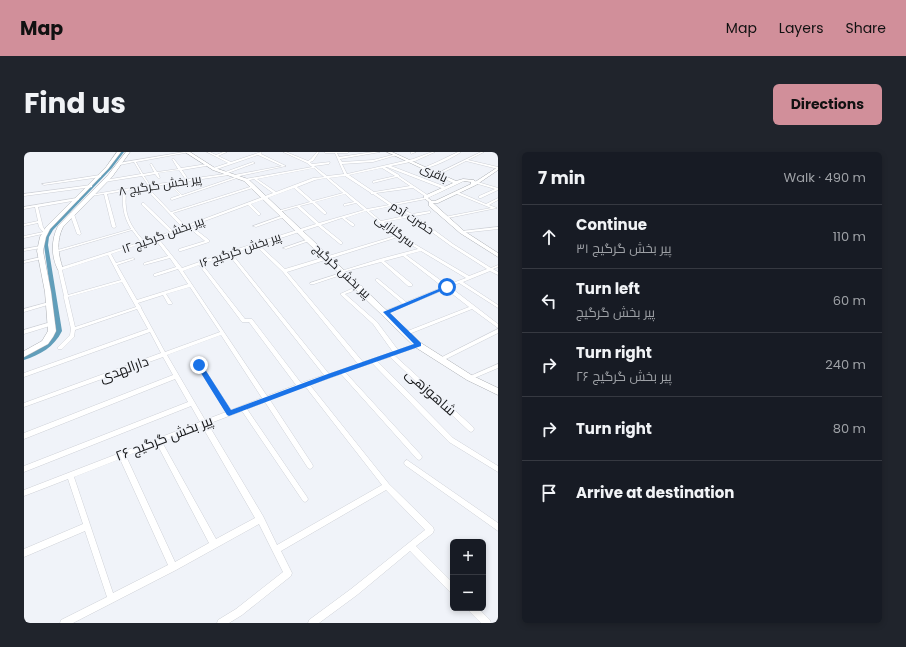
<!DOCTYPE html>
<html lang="en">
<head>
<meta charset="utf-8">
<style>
  body { margin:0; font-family:Poppins,Cairo,sans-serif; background:#20242c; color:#f1f3f6 }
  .controls { position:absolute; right:12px; bottom:12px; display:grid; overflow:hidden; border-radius:6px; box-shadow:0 2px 6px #0003 }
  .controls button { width:36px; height:36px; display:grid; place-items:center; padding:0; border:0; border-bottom:1px solid #363941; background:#171b24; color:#f1f3f6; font:20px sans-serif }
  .stop { position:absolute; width:12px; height:12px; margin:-9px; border:3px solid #1a73e8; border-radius:50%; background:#fff }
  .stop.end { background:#1a73e8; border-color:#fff; box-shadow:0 1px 4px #0008 }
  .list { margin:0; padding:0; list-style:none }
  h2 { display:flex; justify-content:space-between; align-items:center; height:52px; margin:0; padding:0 16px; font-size:17px }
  h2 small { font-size:13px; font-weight:400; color:#9ea1a6 }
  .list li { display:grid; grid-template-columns:26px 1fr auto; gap:12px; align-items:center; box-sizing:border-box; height:64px; padding:0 16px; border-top:1px solid #363941 }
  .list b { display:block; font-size:15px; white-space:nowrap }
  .list p { margin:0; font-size:13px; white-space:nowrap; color:#9ea1a6 }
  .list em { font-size:13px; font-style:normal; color:#9ea1a6 }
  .icon { flex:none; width:22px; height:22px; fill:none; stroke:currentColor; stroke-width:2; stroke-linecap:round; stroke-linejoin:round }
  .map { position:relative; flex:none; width:474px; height:471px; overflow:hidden; border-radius:6px }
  header { display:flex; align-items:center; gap:24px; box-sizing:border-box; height:56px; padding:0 20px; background:#d18f9a; color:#111 }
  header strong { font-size:19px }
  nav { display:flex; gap:22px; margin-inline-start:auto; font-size:14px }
  .intro { display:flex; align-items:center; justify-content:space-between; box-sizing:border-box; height:96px; padding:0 24px }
  h1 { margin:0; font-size:28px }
  .button { padding:10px 18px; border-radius:6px; background:#d18f9a; color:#111; font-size:14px; font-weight:700 }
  main { display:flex; gap:24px; padding:0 24px }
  aside { flex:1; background:#171b24; border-radius:6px; box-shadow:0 2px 6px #0003 }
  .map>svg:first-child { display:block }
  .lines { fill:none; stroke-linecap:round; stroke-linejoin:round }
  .canal { fill:#619eba; fill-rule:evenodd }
  .street-casing { stroke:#acafb4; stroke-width:0.5 }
  .secondary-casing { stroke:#acafb4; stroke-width:1 }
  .street { fill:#fff; fill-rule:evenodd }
  .secondary { fill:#fff; fill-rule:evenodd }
  .route { fill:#1a73e8 }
  .labels { text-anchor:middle; stroke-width:3; stroke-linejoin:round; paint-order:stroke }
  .far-street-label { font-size:12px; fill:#161719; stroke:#f0f3f9 }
  .street-label { font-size:14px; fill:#161719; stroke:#f0f3f9 }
</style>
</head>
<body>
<header>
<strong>Map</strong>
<nav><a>Map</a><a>Layers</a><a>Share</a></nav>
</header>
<div class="intro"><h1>Find us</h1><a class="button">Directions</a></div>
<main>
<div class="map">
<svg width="474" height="471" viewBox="0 0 474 471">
  <rect width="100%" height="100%" fill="#f0f3f9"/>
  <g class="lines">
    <path class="canal" d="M96,0h4l-12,16 -59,62 -4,7 -1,8 14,86c-8,16 -22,24 -38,29v-5l23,-12 9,-12 -12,-86 1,-8 4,-9 61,-62z"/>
    <g class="street-casing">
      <path id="street" d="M160,0h6l-54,10 7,12 11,-2 -4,-8 1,-1 6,9 21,-3 -6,-10 1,-1 8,10 26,-4 -1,2 -24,4 6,9 37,-5v-2l28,-10 2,1 -27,10 2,1 -1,1 -40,6 -1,1 -1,-1 -16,3 11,11 56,-19 2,1 -68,23 -2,-1 1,-1 9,-3 -11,-11 -18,3 -1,1 -3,-1 24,25 82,-26 3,1 -83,26 12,13 88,-33 -19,-14 -8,2 -2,-1 1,-1 67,-12 -5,-4 -24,-11h3l22,9 3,-2 6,-7h2l-6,9 -3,1 2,2 18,-2 -1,2 -15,2 13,10 17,-2 -9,-21h-10l-1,-1h25l-1,1h-11l2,4 34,-5h7l-40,7 2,3 31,-2 23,-6 1,1 -24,7 -31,2 5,10 66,-15 19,-7h3l-20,9 -24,5 55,21v2h-2l-57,-22h-2l14,8v1l30,20 -3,1 -13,-9 -37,5 16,11 35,-7 1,1 -2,1 -31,6 17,9 18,-3v2l-15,3 38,28 38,24 7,-3v2l-5,2 5,3v3l-8,-4 -27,11 35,23v3l-39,-25 -9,4 48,37v4l-26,-19 -63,25h-4v-2l64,-25 -23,-18 -58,24h-4v-2l19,-7 -27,-23v-2h2l28,23 37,-15 -40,-31 -19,5 28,23v2h-4l-27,-24 -38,10 -2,-1 39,-12 38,-10 -20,-12 -111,35 76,90 30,-10 -20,-28 -33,-30 18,-8h4v2l-17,6 32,28 21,28 20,-7 2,1v2l-26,9 79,72 1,2 -1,2 -2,1 -2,-1 -79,-74 -13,4 76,77 45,28v6l-49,-30 -77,-79 -27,9 76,83 1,2 -1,2 -2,1 -2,-1 -76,-85 -31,11 79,99 44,43 1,3 -1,3 -17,13 37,37v10l-3,-1 -40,-41 -53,44 -38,28h-11l1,-3 42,-31 74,-59 -39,-40 -105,61 11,22 -1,3 -49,39 -13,8h-12l1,-3 18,-11 47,-37 -24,-48 -83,46 -103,53h-13l1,-3 46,-23 -22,-66 -61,26v-8l59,-25 -15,-45 -44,17v-6l176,-68 -9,-16 -167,66v-6l164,-64 -13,-23 -151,60v-6l149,-58 -10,-18 -139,50v-4l137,-50 -11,-21 -126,45v-4l124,-44 -11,-20 -62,21 -1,7 -12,12h-4l-1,-1 13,-13 1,-6 -7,-31 -1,-1 1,-1 -6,-27 1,-1 82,-26 -9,-12 -75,22 -3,-1 77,-22c-8,-13 -9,-24 -8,-38l-16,3 9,33 -2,1 -2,-1 -8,-33 -13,2 -2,-1 59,-10 -6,-9 -38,6 -1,-1 2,-1 36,-6 -7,-12 -14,3 -1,-2zM290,16l10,9 -11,1 -37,14 -19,-13zM358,16l13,8 -22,5v2l24,-6 13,9 -36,6 -25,-17zM155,18l7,10 -36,5 -6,-9 11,-2 4,5 1,-1 -2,-5zM321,24l26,17v1h2l16,11 -22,4 -38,-31zM302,26l17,15 -30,8 -16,-14 18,-7zM121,36l37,39 -9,4 -29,-28h-2v2l28,27 -26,9c-9,-10 -17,-20 -18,-34 -1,-6 0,-11 0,-16zM270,36l16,14 -33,9 2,1 18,-5 19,17 -88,28 -46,16 -24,-30 30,-11 17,14 -26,8v2h2l28,-9v-2l-18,-14 57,-21 10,10h2v-2l-9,-9zM321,42l9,8 -10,2v2l12,-3 8,7 -45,13 -19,-17 12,-3 12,11h2v-2l-11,-10zM367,54l18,9 -28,6 -12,-10zM342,59l29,25 -110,33 -26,-24 59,-19 22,18h2v-2l-21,-17 21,-7 10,8h2v-2l-9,-6zM387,65l40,29 36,23 -18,7 -70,-41 -15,-13zM131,87l13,17 -24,7v2l26,-7 6,9 -22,7v2h2l22,-7 10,15 -51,16 -20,-35 18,-6 -2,-1 -17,5 -5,-9zM232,94l27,26 75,92 -29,10 -97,-120zM397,99l45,27 -19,7 -41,-30zM84,103l13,25 -53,15 -6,-25zM205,103l95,120 -23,8 -49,-64h-7l-43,-55zM175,113l43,57h7l47,63 -29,11 -84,-125zM98,130l14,25 -61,20 -7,-30zM166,135l30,45 -55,20 -24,-44v-1l-3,-4 25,-8 5,9h4v-1l-6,-9zM197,183l41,63 -31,12 -30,-46h-4l-1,1 1,1 29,46 -21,8 -38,-65zM281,234l77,99 -105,60 -14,-29 -55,-92 34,-13 61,90 2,1 2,-1 1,-2 -1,-2 -60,-88 18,-7 43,66 2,1 2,-1 1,-2 -1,-2 -42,-64zM178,274l53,92 -39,21 -54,-97zM133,292l52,99 -34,19 -49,-106zM96,307l48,106 -55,28 -39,-116z
        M183,0h3l6,3 7,-3h4l-9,4 13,6 30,-10 1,1 -1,1 25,12 -51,11h-1v-2l48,-9 -24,-11 -44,15 -1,-1v-1l15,-5z
        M388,0h4l-5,2v-2z
        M434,0h3c-7,5 -30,17 -38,16l14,-6z
        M457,0h3l-16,8 30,7v2l-32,-8 -28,14 -2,-1z
        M76,23h1v2l-57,8 -2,-1z
        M447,28l27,8v2l-17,8h-2v-2l16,-7 -24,-7z
        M67,33h1v2l-68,9v-2z
        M434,40l28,12 12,-6v2l-9,5 8,3 -49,10 -1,-1 2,-1 42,-8 -34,-14 -1,-1z
        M53,46l2,1 -1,1 -40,7 5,20 4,6 -23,5v-2l19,-4 -4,-5 -1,-4 -14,3v-2l14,-3 -3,-14 -11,2v-2z
        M47,61l3,1 7,20 -1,1 -3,-1 -7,-20z
        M260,63l3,1 -31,11 -3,-1z
        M474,75v2l-36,4 -2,-1 2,-1z
        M285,87l3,1 -26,9 -3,-1z
        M16,94h1v2l-17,3v-2z
        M17,105l2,1 -1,1 -18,4v-2z
        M320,120h2l1,1 -33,11h-4v-1z
        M25,150h2v2l-27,8v-3z
        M27,170l2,1v2l-29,9v-4z
        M474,177v4l-56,28h-4l-1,-1 1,-1z
        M474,212v4l-26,11 -2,1 -3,-2 1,-1z
        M383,308l91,63v8l-93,-66 -1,-2 1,-2z
        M444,456h10l12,12 1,3h-10l-12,-12z"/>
    </g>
    <g class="secondary-casing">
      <path id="secondary" d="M93,0h4l-13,17 -58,60 -4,8 -3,14 8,41 5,39 -3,6 -5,7 -24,13v-6l18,-10 6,-10 -3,-39 -8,-41 3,-14 6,-10 60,-60z
        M102,0h4l-18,25 -49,50c-7,14 -5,27 0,42l-3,2 -2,-1c-7,-14 -7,-30 0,-44l50,-51z
        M161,0h5l25,16 33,11 173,164 52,33 25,12v7l-31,-15 -52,-33 -171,-166 -31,-11z
        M363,0h5l64,29 7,-2 11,1 1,2 23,-15v3l-22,15 -38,18h-5l31,28 34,22v4l-38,-24 -31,-27v-4l-5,-4v-2l29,-13zM440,29l7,1v2l-36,17h-3l-4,-3z"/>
    </g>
    <use href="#street" class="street"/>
    <use href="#secondary" class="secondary"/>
  </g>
  <path class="route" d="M422,134l4,1 -60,26 31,30v3l-91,32 -101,38 -2,-1 -31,-50 3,-3 2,1 30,47 94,-35 89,-31 -31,-32z"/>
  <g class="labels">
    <g class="far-street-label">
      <text transform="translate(410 21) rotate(25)" y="4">باقری</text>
      <text transform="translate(136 33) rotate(-9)" y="4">پیر بخش گرگیج ۸</text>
      <text transform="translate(388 66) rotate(33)" y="4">حضرت آدم</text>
      <text transform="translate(371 79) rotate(37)" y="4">سرگلزایی</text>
      <text transform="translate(139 83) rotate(-20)" y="4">پیر بخش گرگیج ۱۲</text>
      <text transform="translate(216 98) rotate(-19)" y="4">پیر بخش گرگیج ۱۶</text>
      <text transform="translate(318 119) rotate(43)" y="4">پیر بخش گرگیج</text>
    </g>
    <g class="street-label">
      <text transform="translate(100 217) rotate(-20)" y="5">دارالهدی</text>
      <text transform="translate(407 240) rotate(42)" y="5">شاهوزهی</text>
      <text transform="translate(140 286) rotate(-21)" y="5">پیر بخش گرگیج ۲۶</text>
    </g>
  </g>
</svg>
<div class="controls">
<button>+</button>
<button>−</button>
</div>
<div class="stop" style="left:423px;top:135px"></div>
<div class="stop end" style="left:175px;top:213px"></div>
</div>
<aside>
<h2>7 min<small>Walk · 490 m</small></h2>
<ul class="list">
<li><svg class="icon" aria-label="ahead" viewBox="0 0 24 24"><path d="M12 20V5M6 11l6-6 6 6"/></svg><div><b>Continue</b><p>پیر بخش گرگیج ۳۱</p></div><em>110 m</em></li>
<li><svg class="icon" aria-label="left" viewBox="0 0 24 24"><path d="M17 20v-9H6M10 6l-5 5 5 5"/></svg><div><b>Turn left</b><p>پیر بخش گرگیج</p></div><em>60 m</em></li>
<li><svg class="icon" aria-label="right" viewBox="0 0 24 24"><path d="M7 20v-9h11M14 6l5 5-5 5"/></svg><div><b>Turn right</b><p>پیر بخش گرگیج ۲۶</p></div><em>240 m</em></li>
<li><svg class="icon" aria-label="right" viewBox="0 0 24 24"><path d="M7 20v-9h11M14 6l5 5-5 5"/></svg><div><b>Turn right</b></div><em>80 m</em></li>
<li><svg class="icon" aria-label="arrive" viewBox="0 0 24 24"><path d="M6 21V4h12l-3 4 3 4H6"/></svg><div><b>Arrive at destination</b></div></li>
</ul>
</aside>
</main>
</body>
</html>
